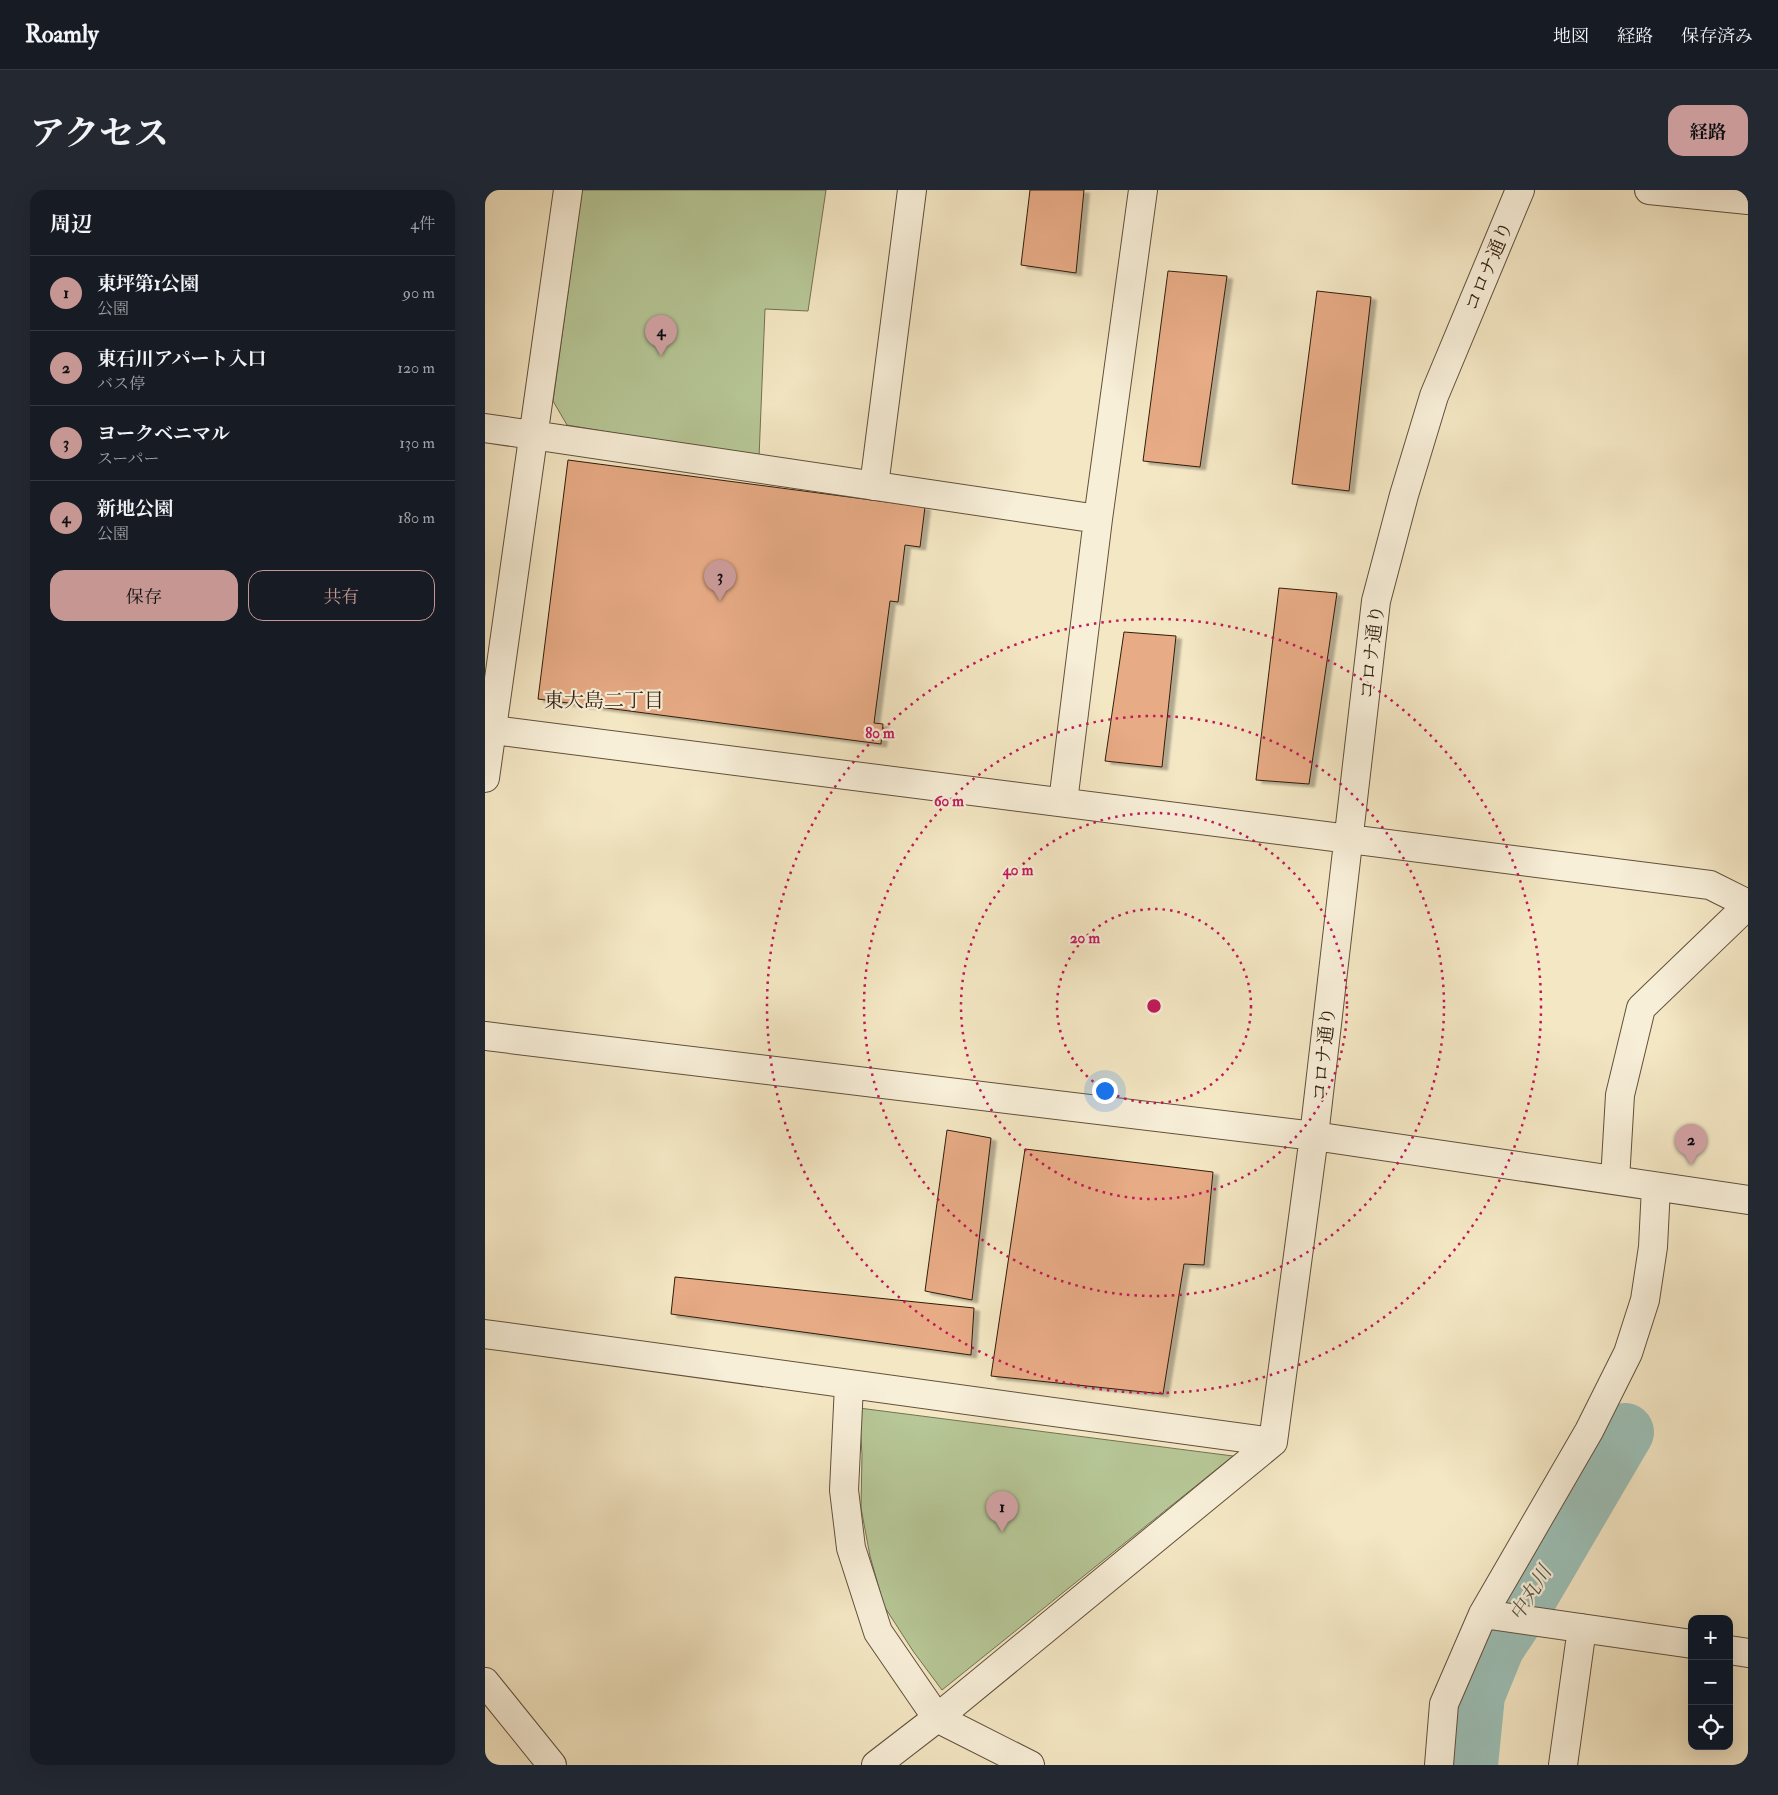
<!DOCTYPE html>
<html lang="ja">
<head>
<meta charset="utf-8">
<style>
  body { margin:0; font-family:"IM FELL Double Pica","Noto Serif JP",serif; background:#242831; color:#f1f3f6 }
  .controls { position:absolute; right:15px; bottom:15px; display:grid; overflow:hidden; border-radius:10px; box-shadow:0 5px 20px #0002 }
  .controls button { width:45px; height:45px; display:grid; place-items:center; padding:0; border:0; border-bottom:1px solid #363941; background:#171b24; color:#f1f3f6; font:25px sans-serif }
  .you { position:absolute; left:619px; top:900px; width:18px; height:18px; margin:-12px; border:4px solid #fff; border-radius:50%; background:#1a73e8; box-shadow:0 0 0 8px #1a73e833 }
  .badge { display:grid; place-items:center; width:32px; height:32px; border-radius:50%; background:#c59692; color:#111; font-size:16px; font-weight:700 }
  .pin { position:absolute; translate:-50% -41px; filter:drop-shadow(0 1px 2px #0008) }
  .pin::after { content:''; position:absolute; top:26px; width:18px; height:15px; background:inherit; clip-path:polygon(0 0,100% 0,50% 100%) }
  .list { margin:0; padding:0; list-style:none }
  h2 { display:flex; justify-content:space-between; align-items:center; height:65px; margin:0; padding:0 20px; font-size:21px }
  h2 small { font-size:16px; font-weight:400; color:#9ea1a6 }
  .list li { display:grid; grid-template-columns:32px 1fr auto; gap:15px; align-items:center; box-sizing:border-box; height:75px; padding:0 20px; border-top:1px solid #363941 }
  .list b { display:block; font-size:19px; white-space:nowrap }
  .list p { margin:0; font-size:16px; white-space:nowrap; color:#9ea1a6 }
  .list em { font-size:16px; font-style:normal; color:#9ea1a6 }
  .actions { display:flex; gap:10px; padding:15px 20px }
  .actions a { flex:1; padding:11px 0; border:1px solid #c59692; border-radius:15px; text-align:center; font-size:18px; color:#c59692 }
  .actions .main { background:#c59692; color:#111 }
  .icon { flex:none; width:28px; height:28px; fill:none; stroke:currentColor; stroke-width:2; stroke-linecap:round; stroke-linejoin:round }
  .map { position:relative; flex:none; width:1263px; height:1575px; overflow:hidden; border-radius:15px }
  header { display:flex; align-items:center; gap:30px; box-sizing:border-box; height:70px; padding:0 25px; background:#171b24; border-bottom:1px solid #363941 }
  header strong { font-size:24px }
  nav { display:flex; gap:28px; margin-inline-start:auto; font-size:18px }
  .intro { display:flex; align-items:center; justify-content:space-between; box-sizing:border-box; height:120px; padding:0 30px }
  h1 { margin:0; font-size:35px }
  .button { padding:12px 22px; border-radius:15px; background:#c59692; color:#111; font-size:18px; font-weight:700 }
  main { display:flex; gap:30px; padding:0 30px }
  aside { flex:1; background:#171b24; border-radius:15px; box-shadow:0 5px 20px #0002 }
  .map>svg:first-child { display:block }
  .green { fill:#b7c797; stroke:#747252 }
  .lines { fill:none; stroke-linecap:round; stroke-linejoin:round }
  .river { stroke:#9cbfb6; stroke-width:58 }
  .building { fill:#e7ab85; stroke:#301d0d; filter:url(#shadow) }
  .minor-casing { stroke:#61503b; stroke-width:30 }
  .minor { stroke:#f8efd9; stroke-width:28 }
  .ring { fill:none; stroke:#c2185b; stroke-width:2.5; stroke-dasharray:2.5 5 }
  .labels { text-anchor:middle; stroke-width:4.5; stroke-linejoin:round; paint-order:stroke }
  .street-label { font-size:19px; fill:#301d0d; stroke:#f8efd9 }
  .neighbourhood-label { font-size:20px; fill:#301d0d; stroke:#f8efd9 }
  .water-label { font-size:20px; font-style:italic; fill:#565648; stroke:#f8efd9 }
  .centre { fill:#c2185b; stroke:#f8efd9; stroke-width:2.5 }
  .ring-label { font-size:15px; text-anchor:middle; font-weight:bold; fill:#c2185b; stroke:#f8efd9; stroke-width:4.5; stroke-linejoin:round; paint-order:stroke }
</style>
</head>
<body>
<header>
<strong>Roamly</strong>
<nav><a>地図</a><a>経路</a><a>保存済み</a></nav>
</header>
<div class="intro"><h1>アクセス</h1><a class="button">経路</a></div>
<main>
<aside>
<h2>周辺<small>4件</small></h2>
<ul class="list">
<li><span class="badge">1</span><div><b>東坪第1公園</b><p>公園</p></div><em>90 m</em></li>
<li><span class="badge">2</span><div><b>東石川アパート入口</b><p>バス停</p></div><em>120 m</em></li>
<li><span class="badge">3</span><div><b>ヨークベニマル</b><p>スーパー</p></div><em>130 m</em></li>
<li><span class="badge">4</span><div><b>新地公園</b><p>公園</p></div><em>180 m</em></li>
</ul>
<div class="actions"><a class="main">保存</a><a>共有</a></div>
</aside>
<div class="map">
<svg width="1263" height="1575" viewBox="0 0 1263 1575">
  <defs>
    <filter id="shadow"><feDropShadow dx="5.5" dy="3" stdDeviation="1" flood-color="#0004"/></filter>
  </defs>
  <rect width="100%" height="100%" fill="#f4e7c4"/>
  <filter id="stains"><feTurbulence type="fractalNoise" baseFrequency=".004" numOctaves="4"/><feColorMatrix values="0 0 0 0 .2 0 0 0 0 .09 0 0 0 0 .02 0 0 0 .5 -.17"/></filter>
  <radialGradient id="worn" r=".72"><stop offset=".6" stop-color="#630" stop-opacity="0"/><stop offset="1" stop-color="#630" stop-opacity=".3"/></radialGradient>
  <path class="green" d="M97,0h244l-18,121 -43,-2 -6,149 -192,-33 -14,-24z
    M374,1218l374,48 -291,234 -29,-39 -29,-45 -14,-50 -9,-48 1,-54z"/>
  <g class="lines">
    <path class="river" d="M984,1575l7,-70 20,-49 29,-43 100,-171"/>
  </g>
  <path class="building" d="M545,0h54l-8,83 -55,-8z
    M683,81l59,5 -27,191 -57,-6z
    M832,101l54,6 -22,194 -57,-7z
    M83,270l357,47 -5,40 -15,-2 -7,57 -8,-1 -16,122 9,1 -2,20 -343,-45z
    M794,398l58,5 -28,191 -53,-4z
    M639,442l52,4 -14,131 -57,-6z
    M462,940l44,8 -19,162 -47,-9z
    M540,959l188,23 -9,93 -20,-1 -21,130 -172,-18z
    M190,1087l299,31 -3,47 -300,-41z"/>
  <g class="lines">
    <g class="minor-casing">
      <path id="minor" d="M1164,0l99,10
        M0,238l613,91
        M389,296l38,-296
        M0,539l1225,156 38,19
        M0,588l83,-588
        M578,612l35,-283 45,-329
        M0,846l829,100 434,64
        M1130,990l5,-85 21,-87 107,-103
        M0,1144l788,108
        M364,1195l-5,105 7,58 27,84 59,86 93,47
        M998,1424l209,30
        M1244,1460l19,3
        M0,1492l67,83
        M391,1575l61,-47 336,-276 41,-306 62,-535 28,-106 30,-99 86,-206
        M954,1575l5,-61 39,-90 106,-183 39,-78 17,-53 8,-53 3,-60
        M1078,1575l19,-137"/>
    </g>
    <use href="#minor" class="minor"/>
  </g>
  <g class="ring">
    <circle cx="669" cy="816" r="97"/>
    <circle cx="669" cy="816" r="193"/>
    <circle cx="669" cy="816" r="290"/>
    <circle cx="669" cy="816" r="387"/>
  </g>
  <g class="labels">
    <g class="street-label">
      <text transform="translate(1003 76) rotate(-67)" y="7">コロナ通り</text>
      <text transform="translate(886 462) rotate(-83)" y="7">コロナ通り</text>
      <text transform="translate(838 864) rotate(-84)" y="7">コロナ通り</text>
    </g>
    <g class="neighbourhood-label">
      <text x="119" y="517">東大島二丁目</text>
    </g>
    <g class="water-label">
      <text transform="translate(1045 1403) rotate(-58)" y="7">中丸川</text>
    </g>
  </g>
  <circle cx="669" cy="816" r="8" class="centre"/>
  <g class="ring-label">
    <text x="395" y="548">80 m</text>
    <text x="464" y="616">60 m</text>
    <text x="533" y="685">40 m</text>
    <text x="600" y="753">20 m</text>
  </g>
  <rect width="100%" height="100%" filter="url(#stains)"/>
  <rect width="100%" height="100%" fill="url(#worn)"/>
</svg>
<div class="controls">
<button>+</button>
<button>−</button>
<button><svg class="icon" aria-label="locate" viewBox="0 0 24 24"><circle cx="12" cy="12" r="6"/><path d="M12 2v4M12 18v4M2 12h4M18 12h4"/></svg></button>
</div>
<div class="you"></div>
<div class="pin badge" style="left:517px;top:1342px">1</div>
<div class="pin badge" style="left:1206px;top:975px">2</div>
<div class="pin badge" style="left:235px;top:411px">3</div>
<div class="pin badge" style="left:176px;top:166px">4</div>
</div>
</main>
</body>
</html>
